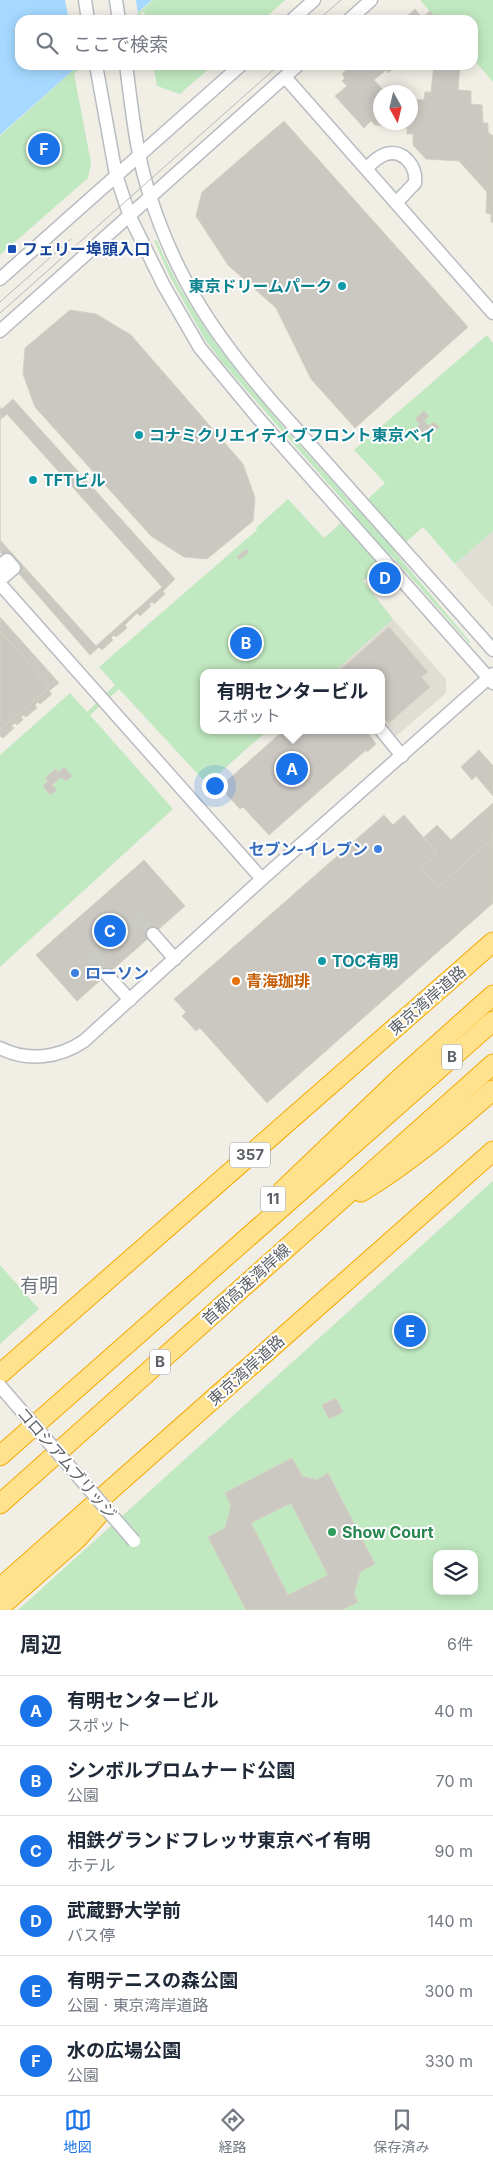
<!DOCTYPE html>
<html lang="ja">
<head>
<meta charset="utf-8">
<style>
  body { margin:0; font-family:Inter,"Noto Sans JP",sans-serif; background:#f2f2f3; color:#1f2937 }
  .controls { position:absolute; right:15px; bottom:15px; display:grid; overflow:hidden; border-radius:10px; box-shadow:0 2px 12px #0003 }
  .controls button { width:45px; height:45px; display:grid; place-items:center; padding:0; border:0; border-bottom:1px solid #e0e1e3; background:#fff; color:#1f2937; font:25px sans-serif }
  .compass { position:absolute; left:373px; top:85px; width:45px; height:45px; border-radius:50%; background:#fff; box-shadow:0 2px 12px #0003; rotate:172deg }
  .you { position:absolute; left:214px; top:785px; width:18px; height:18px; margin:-12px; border:4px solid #fff; border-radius:50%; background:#1a73e8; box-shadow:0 0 0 8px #1a73e833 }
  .badge { display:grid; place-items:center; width:32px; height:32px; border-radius:50%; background:#1a73e8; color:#fff; font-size:16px; font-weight:700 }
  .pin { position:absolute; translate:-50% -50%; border:2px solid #fff; box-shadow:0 1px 5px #0006 }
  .popup { position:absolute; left:200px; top:669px; width:185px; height:65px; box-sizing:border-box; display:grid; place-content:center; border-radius:10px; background:#fff; filter:drop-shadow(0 1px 4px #0005); font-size:16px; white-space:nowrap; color:#747a83 }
  .popup b { font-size:19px; color:#1f2937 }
  .popup::after { content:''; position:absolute; left:50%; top:100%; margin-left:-10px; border:10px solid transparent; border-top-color:#fff }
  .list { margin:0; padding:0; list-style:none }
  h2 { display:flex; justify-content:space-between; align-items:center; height:65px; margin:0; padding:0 20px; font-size:21px }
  h2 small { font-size:16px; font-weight:400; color:#747a83 }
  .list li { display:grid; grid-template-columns:32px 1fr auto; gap:15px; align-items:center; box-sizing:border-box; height:70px; padding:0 20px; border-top:1px solid #e0e1e3 }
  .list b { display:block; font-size:19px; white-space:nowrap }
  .list p { margin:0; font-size:16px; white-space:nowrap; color:#747a83 }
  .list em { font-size:16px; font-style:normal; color:#747a83 }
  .icon { flex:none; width:28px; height:28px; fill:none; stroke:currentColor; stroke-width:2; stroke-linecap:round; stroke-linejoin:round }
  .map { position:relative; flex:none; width:493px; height:1610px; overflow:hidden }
  .search { position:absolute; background:#fff; box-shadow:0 2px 12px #0003; left:15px; right:15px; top:15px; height:55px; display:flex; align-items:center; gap:12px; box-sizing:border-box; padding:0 18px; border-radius:15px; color:#747a83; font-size:19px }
  .sheet { height:485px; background:#fff }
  nav { display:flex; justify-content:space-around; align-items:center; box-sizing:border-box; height:70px; border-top:1px solid #e0e1e3; background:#fff; font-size:14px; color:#747a83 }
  nav a { display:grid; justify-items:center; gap:2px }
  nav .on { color:#1a73e8 }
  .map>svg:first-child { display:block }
  .education { fill:#e0ddd4 }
  .green { fill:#c1e9c1; fill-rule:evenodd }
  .water { fill:#a6d9ff }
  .pier { fill:#f0eee5 }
  .building { fill:#cbc8c2; stroke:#d5d0c3; fill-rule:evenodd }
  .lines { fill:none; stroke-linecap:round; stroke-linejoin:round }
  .minor-tunnel { stroke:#cbcbc6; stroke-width:12; stroke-dasharray:12 6; stroke-linecap:butt }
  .minor-casing { stroke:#b8bbc0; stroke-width:15 }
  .highway-casing { stroke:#f5a800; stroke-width:21 }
  .minor { stroke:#fff; stroke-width:12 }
  .highway { stroke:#ffe28d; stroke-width:19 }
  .tram { stroke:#b6b7b8; stroke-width:1 }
  .minor-bridge-casing { stroke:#b8bbc0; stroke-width:15; stroke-linecap:butt }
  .minor-bridge { stroke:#fff; stroke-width:12 }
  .transit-dot { fill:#1a4fb4; stroke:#fff; stroke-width:2 }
  .culture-dot { fill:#0f9aa8; stroke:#fff; stroke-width:2 }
  .shop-dot { fill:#3f7fe0; stroke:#fff; stroke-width:2 }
  .food-dot { fill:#e8710a; stroke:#fff; stroke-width:2 }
  .leisure-dot { fill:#2e9e5b; stroke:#fff; stroke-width:2 }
  .labels { text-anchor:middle; stroke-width:4; stroke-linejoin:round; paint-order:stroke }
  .shield { fill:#fff; stroke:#8e9095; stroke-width:1 }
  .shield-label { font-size:15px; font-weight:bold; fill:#5d6167 }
  .transit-label { font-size:16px; font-weight:bold; fill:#164399; stroke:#fff; text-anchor:start }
  .culture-label { font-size:16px; font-weight:bold; fill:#0d838f; stroke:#fff; text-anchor:start }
  .shop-label { font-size:16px; font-weight:bold; fill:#366cbe; stroke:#fff; text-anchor:end }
  .food-label { font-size:16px; font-weight:bold; fill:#c56008; stroke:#fff; text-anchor:start }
  .street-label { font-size:16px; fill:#5d6167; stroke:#fff }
  .leisure-label { font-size:16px; font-weight:bold; fill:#27864d; stroke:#fff; text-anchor:start }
  .quarter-label { font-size:19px; fill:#6e7379; stroke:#fff }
</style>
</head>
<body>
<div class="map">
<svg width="493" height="1610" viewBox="0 0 493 1610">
  <rect width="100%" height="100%" fill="#f0eee5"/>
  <path class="education" d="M493,531v76l-38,-43z
    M393,619l53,60v14l-52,45 -13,-14v-51h-45l-1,-2z"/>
  <path class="green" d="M153,0h132l-22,20h-117l-2,-9 -10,9h-4z
    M420,0h73v82l-20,-23v-39h-35z
    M79,65h5l-10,9 17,89 -3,15 -88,77v-119z
    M153,65h60l-33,29 -23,-8z
    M154,240l3,1c44,104 126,184 200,268l28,-26 -31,-33 133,-115 6,8v188l-38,33 -32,-37 -28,25 76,91h-2l-78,-88 -28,26 30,38 -60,54h-130v57h65l-61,54 -88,-95 -29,26 83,94 -173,158v-212l70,-62 17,19 28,-27 -16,-18 158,-137 -1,-2 32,-29 36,39 29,-26 -132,-151 -15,-20 -35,-62z
    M493,1181v429h-475zM437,1554h37v37h-37z
    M0,1265l39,44 -39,35z"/>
  <path class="water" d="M0,0h152l-23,20h-109v45h59l-79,70z"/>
  <path class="pier" d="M65,0h71l2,14 -7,6h-62z"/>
  <path class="building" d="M415,9l7,9 8,-7 8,9h-35z
    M351,65h46l-9,8 -2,-3 -12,10 11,12h-5v30h30v-23l14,1 1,-8h6l3,-27h26l-2,25 13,1v13l11,1 1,18h5v9l5,4v86h-2v-8l-5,-1 1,-21 -28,-31 -33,-2 -13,-14v-11h-6v-6l-32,-3 -4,-4 -7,7 -29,-32 12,-10 -5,-5 3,-3 -3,-4z
    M284,121l184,206 -113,101 -44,-49 -35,-71 -48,-43 -32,-49 6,-24z
    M70,310l26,4 35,21 112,129 12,34 -2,23 -46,38 -23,-2 -33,-21 -116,-129 -12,-33 2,-26z
    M13,399l162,180 -12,12 2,3 -11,10 -2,-2 -3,2 2,2 -11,10 -3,-3 -12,12 2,3 -11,9 -2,-2 -3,3 2,2 -11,10 -3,-3 -9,8 -90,-103v-145l2,2z
    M424,411l5,5 -5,5 5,5 5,-4 5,5 -9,8 -5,-5 -2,3 -6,-6 3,-3 -5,-5z
    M7,414l155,173 -66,59 -96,-106v-120z
    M246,549l3,3 -10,8 -2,-3z
    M0,617l59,66 -10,8 3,3 -12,10 -2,-2 -3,3 2,3 -11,9 -3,-2 -2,2 2,3 -6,5 -2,-2 -4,3 3,2 -11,10 -3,-2v-6l50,-43 -50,-56z
    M389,627l39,45 -7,5 9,10 -41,36 -8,-9v-41h-37l-3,-4z
    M0,631l50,56 -50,43z
    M284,730h82l10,14 -9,8 -1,-2 -97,85 -26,-28 -3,2 -20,-22z
    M479,750l14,16v30l-17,-20 -4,4 -11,-13z
    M64,767l8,9 -6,5 -5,-4 -9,8 5,5 -7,5 -7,-9 5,-5 -3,-3 10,-9 4,3z
    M493,803v35l-55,49 -17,-19 16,-15 -13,-16 13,-12 14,15z
    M384,815l9,10 11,-10 33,38 -16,15 17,19 55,-49v65l-226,200 -67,-75 -4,3 -14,-15 4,-4 -12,-13z
    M144,860l41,46 -108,95 -41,-46z
    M336,1398l7,14 -14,7 -7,-14z
    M292,1458l10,18 15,4 11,-7 47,91 -15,8 -6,22 4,8 -16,8h-96l-38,-73 17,-9 6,-22 -6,-13zM291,1503l37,72 -40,20 -37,-72z"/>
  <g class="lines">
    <path class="minor-tunnel" d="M107,975l-14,-16 47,-40 13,15"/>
    <g class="minor-casing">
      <path id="minor" d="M85,0l3,20
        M116,0l3,20
        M292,20l22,-20
        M349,20l22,-20
        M96,65l20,110 14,42 34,69 36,62 58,70 235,265
        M126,65c6,44 10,91 25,134 27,83 66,139 122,204l220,247
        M285,77l208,236
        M366,169c6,-6 11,-12 20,-15 18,-5 31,13 29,29l-19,20
        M0,279l241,-214
        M0,331l298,-266
        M0,566l7,-6 7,8 -14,12
        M0,584l262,295
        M381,730l21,26
        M153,934l22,25
        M107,975l23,25
        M0,1048c28,14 59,10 84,-7l178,-162 231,-205"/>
    </g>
    <g class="highway-casing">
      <path id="highway" d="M282,1191l117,-112 94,-84
        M361,1192c48,-29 90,-65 132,-102
        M0,1374l493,-432
        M0,1456l493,-435
        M0,1504l493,-440
        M0,1588l493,-437
        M0,1607l77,-68 23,-26"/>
    </g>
    <use href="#minor" class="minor"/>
    <use href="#highway" class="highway"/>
    <path class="tram" d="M318,20l23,-20
      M0,302l71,-63
      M0,313l279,-248"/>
    <g class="minor-bridge-casing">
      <path id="minor-bridge" d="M0,1386l134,155"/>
    </g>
    <use href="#minor-bridge" class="minor-bridge"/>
  </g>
  <rect class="transit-dot" x="7" y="244" width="10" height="10" rx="2.5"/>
  <g class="culture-dot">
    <circle cx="342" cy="286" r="5"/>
    <circle cx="139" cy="435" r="5"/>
    <circle cx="33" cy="480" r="5"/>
    <circle cx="322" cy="961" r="5"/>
  </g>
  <g class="shop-dot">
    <circle cx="378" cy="849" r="5"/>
    <circle cx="75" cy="973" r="5"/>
  </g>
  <circle class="food-dot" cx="236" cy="981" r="5"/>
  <circle class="leisure-dot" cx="332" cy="1532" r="5"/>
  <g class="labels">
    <g class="shield">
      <rect x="442" y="1044.5" width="20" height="25" rx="4"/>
      <rect x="230" y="1142.5" width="40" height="25" rx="4"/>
      <rect x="260.5" y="1186.5" width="25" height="25" rx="4"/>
      <rect x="150" y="1349.5" width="20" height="25" rx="4"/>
    </g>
    <g class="shield-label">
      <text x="452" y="1062">B</text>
      <text x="250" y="1160">357</text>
      <text x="273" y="1204">11</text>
      <text x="160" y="1367">B</text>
    </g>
    <g class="transit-label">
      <text x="22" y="255">フェリー埠頭入口</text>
    </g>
    <g class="culture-label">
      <text x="332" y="292" text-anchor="end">東京ドリームパーク</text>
      <text x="149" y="441">コナミクリエイティブフロント東京ベイ</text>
      <text x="43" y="486">TFTビル</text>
      <text x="332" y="967">TOC有明</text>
    </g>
    <g class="shop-label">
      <text x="368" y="855">セブン-イレブン</text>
      <text x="85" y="979" text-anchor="start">ローソン</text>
    </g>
    <g class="food-label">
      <text x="246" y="987">青海珈琲</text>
    </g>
    <g class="street-label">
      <text transform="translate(427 1000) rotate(-41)" y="6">東京湾岸道路</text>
      <text transform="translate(246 1284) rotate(-42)" y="6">首都高速湾岸線</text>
      <text transform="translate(246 1370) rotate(-42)" y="6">東京湾岸道路</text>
      <text transform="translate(67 1463) rotate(49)" y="6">コロシアムブリッジ</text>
    </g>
    <g class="leisure-label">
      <text x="342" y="1538">Show Court</text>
    </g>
    <g class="quarter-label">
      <text x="39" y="1292">有明</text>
    </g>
  </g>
</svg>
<div class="controls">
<button><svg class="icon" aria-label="layers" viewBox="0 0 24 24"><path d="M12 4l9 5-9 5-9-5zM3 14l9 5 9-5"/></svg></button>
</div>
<svg class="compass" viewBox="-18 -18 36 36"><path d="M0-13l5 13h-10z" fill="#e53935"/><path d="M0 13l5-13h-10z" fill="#747a83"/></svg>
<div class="you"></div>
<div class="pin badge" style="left:292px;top:769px">A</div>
<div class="popup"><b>有明センタービル</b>スポット</div>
<div class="pin badge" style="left:246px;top:643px">B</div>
<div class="pin badge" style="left:110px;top:931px">C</div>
<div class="pin badge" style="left:385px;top:578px">D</div>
<div class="pin badge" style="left:410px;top:1331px">E</div>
<div class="pin badge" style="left:44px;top:149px">F</div>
<div class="search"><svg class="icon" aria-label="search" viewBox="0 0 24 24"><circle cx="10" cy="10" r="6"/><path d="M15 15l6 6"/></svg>ここで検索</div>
</div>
<section class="sheet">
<h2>周辺<small>6件</small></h2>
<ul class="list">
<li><span class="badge">A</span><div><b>有明センタービル</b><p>スポット</p></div><em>40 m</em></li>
<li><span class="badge">B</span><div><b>シンボルプロムナード公園</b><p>公園</p></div><em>70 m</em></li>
<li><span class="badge">C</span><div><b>相鉄グランドフレッサ東京ベイ有明</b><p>ホテル</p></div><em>90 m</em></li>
<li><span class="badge">D</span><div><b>武蔵野大学前</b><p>バス停</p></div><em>140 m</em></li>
<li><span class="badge">E</span><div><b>有明テニスの森公園</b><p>公園 · 東京湾岸道路</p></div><em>300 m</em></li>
<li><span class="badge">F</span><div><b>水の広場公園</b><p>公園</p></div><em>330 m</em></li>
</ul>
</section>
<nav>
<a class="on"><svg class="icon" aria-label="map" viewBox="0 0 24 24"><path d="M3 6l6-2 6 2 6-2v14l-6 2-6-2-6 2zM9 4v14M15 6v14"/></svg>地図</a>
<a><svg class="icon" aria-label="directions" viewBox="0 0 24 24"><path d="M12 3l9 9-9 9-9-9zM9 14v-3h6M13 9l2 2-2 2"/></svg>経路</a>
<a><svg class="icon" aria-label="saved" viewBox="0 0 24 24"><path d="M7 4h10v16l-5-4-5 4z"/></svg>保存済み</a>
</nav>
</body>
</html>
